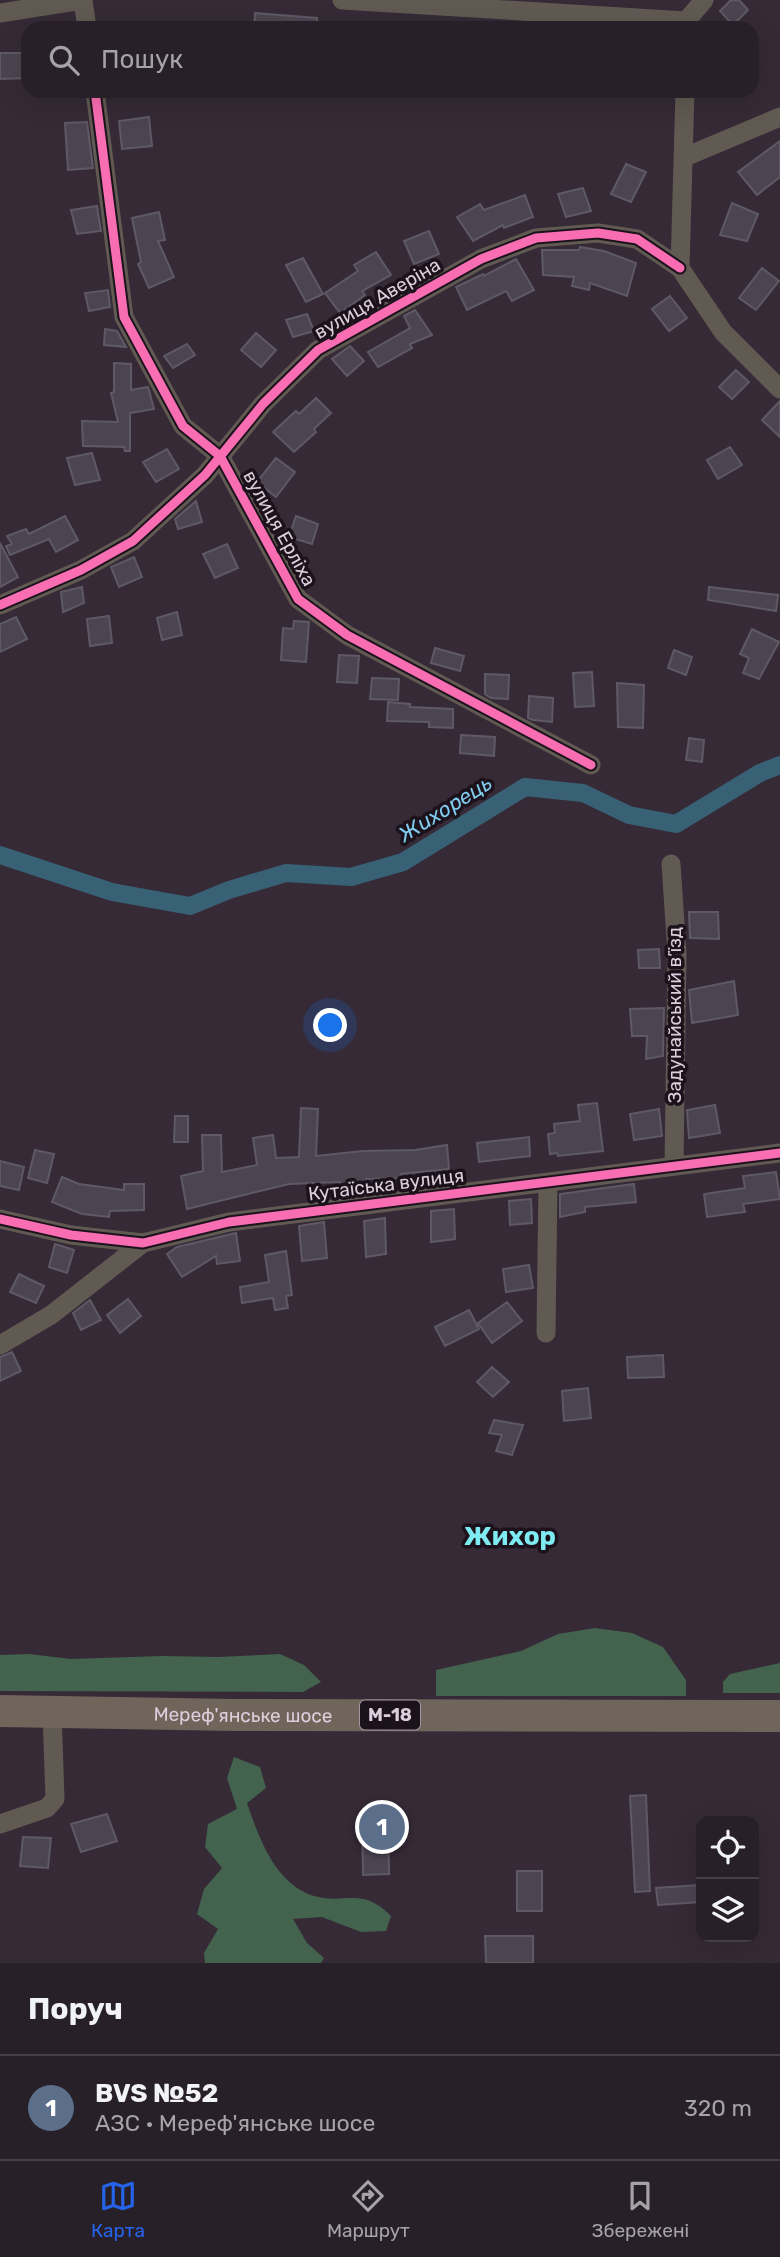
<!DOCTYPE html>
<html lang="uk">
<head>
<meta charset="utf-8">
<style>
  body { margin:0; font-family:Rubik,sans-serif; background:#342d34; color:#f1f3f6 }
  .controls { position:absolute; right:21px; bottom:21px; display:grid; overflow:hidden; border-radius:14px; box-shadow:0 7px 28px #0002 }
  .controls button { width:63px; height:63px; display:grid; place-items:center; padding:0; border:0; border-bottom:2px solid #443e45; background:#282028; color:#f1f3f6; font:35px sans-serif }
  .you { position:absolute; left:331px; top:1026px; width:24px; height:24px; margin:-18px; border:5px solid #fff; border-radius:50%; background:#1a73e8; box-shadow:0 0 0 10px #1a73e833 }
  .badge { display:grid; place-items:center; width:46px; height:46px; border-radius:50%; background:#2563eb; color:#fff; font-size:23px; font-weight:700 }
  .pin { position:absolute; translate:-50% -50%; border:4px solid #fff; box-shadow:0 2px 7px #0006 }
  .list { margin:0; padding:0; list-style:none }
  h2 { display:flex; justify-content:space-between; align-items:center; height:91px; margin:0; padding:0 28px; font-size:30px }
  h2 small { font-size:23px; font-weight:400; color:#a5a3a8 }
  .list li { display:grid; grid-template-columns:46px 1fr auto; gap:21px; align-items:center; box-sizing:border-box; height:105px; padding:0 28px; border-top:2px solid #443e45 }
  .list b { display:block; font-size:26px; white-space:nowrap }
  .list p { margin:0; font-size:23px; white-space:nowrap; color:#a5a3a8 }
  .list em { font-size:23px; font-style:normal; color:#a5a3a8 }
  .icon { flex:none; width:38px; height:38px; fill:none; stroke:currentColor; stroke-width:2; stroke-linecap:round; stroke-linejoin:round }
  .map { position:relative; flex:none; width:780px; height:1963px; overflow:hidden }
  .search { position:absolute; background:#282028; box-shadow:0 7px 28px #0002; left:21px; right:21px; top:21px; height:77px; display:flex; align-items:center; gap:18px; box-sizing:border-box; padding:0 24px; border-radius:21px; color:#a5a3a8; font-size:26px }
  .sheet { height:196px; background:#282028 }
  nav { display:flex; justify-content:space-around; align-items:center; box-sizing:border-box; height:98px; border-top:2px solid #443e45; background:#282028; font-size:19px; color:#a5a3a8 }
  nav a { display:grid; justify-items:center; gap:4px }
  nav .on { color:#2563eb }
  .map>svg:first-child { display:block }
  .forest { fill:#43634f }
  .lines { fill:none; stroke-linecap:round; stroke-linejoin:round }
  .canal { stroke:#396175; stroke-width:18 }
  .building { fill:#4c4551; stroke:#5e5965; stroke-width:2 }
  .minor { stroke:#615a53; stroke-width:19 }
  .trunk { stroke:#6f655b; stroke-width:32 }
  .cycleway-casing { stroke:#1c121c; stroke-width:13 }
  .cycleway { stroke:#f96db3; stroke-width:9 }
  .labels { text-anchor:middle; stroke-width:7; stroke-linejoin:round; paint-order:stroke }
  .shield { fill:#1c121c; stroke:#a296a2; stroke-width:2 }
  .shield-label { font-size:18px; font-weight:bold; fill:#dccedc }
  .street-label { font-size:19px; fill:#dccedc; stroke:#1c121c }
  .water-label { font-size:21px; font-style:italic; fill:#80ccef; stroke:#1c121c }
  .district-label { font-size:26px; font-weight:bold; fill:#7eeaf1; stroke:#1c121c }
</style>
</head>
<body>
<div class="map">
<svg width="780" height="1963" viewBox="0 0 780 1963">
  <rect width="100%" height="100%" fill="#352a36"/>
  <path class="forest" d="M595,1628l37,5 31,14 23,33v16h-250v-26l85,-19 37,-17z
    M29,1654l42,5 92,-3 55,1 62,-3 24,11 17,17 -18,10 -303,-1v-36z
    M780,1663v30h-57v-11l7,-8z
    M234,1757l26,10 6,21 -19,15c12,35 28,81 67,93 32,9 47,-10 77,20l-5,15 -25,1 -39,-15 -29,2 14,24 17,15 -3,5h-116l-1,-10 14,-24 -21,-15 7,-25 18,-21 -17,-21 3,-23 29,-15 -10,-31z"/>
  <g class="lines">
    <path class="canal" d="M0,855l112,37 78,14 39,-16 57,-17 65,4 52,-15 122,-75 58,6 46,22 47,9 84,-51 20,-8"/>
  </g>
  <path class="building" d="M731,0h8l9,10 -15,15 -13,-14z
    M255,13l62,5v10h-63z
    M0,53h28v25l-28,1z
    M149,117l3,29 -30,3 -3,-28z
    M87,122l6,46 -25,2 -3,-47z
    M780,141v36l-23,18 -19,-23z
    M626,164l20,8 -15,30 -20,-8z
    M583,188l8,23 -25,6 -8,-23z
    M525,195l8,22 -29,11 -1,-3 -30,16 -16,-24 23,-13 4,6z
    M732,203l26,11 -11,27 -27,-6z
    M97,206l4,25 -24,3 -6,-24z
    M159,212l6,28 -7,1 16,36 -25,11 -11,-24 3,-2 -9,-44z
    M429,231l10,23 -25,10 -10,-23z
    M580,247l24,4 32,12 -9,33 -37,-13 -1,7 -17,-4 2,-9 -31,-2 -1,-25h37z
    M376,252l15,23 -29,16 3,4 -25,18 -15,-20 33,-22 -4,-6z
    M303,258l20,36 -17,8 -20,-37z
    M516,259l18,31 -22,11 -6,-10 -39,19 -11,-23 27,-13 1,2z
    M762,268l17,13 -23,29 -17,-12z
    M108,290l2,17 -21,4 -4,-18z
    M670,296l17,22 -18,13 -17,-22z
    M415,310l17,25 -22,9 2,4 -34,19 -10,-15 42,-24 -6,-12z
    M307,314l7,17 -21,6 -7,-17z
    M105,329l12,2 9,16 -22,-2z
    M256,333l20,17 -15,17 -20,-17z
    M187,344l8,11 -22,13 -9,-12z
    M350,346l14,15 -17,15 -15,-17z
    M114,363l17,1v26l17,-3 6,22 -24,4v38h-5l-1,-4 -41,-1 -1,-25 36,1 -7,-29 3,-1z
    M736,370l13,12 -17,17 -13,-12z
    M316,398l15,15 -17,16 2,3 -22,20 -21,-20 23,-21 3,3z
    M780,401v36l-18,-17z
    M730,447l12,18 -24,14 -11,-19z
    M167,449l12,20 -23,13 -13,-20z
    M92,453l8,27 -25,5 -8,-27z
    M276,458l19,14 -19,25 -19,-15z
    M196,501l6,21 -24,7 -3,-10z
    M65,516l13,24 -22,12 -7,-13 -39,16 -4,-9 6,-2 -5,-8 19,-7 3,5z
    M296,516l22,8 -6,20 -23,-7z
    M0,543l18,34 -18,10z
    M227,544l11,24 -23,10 -12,-24z
    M134,557l8,20 -23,10 -8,-20z
    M82,587l2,16 -21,9 -2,-20z
    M709,587l69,8 -2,16 -68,-11z
    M177,612l5,23 -20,5 -5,-22z
    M109,616l3,27 -22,3 -3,-27z
    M16,617l11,22 -27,13v-28z
    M294,621l15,1 -3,40 -25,-2 2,-32 10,1z
    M752,629l27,13 -20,37 -16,-6 6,-15 -9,-4z
    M435,648l29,8 -4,15 -29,-8z
    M674,650l18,7 -6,18 -18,-7z
    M339,655l20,1 -2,27 -20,-1z
    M592,672l2,34 -19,1 -2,-34z
    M485,674l24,1 -1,24 -17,-1 -6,-4z
    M372,678l27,1 -1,21 -28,-1z
    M617,683l27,2 -1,43 -25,-1z
    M529,696l24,2 -1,24 -19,-2 -5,-2z
    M388,702l22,2v3l43,2v19l-24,-1v-5l-42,-1z
    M461,735l34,2 -1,19 -34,-3z
    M689,738l15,2 -2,22 -16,-2z
    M689,912h29l1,27 -29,-1z
    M659,949l1,19h-21l-1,-18z
    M734,981l4,34 -46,8 -3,-33z
    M664,1008l-1,48 -17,3 1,-23h-15l-2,-27z
    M597,1103l6,48 -45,5 -1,-3 -7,1 -2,-20 7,-1 -1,-9 26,-3 -2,-16z
    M715,1105l5,28 -31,5 -2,-28z
    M301,1108l17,1 -2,47 47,-5 52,-1 32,-5 2,24 -48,5v4l-35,1v3l-25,2 -1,-2 -51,2 -102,25 -6,-33 22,-5 -1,-36h19l1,37 35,-7 -4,-27 20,-3 3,23 23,-1z
    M659,1109l3,27 -28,4 -4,-26z
    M175,1116h13v26h-14z
    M529,1137l1,19 -51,6 -2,-19z
    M35,1150l19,4 -7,29 -19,-5z
    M0,1161l24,6 -5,23 -19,-4z
    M776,1172l4,27 -37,5 2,8 -38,5 -3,-23 41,-6 -2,-12z
    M62,1177l17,7 45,6v-6h20v26l-34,1 -1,6 -27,-3 -30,-12z
    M634,1184l2,18 -51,5v5l-25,5v-23z
    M531,1199l1,24 -22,2 -1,-24z
    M454,1209l1,30 -24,3v-31z
    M385,1218l1,36 -20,3 -2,-36z
    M324,1222l3,36 -25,3 -3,-35z
    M236,1233l4,28 -23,3 -1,-8 -34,21 -15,-23 10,-7z
    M55,1244l19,6 -7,23 -18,-6z
    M286,1251l6,44 -6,1 2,12 -13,2 -2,-12 -31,5 -2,-16 29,-5 -4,-27z
    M529,1265l4,23 -27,4 -3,-23z
    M19,1274l25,12 -8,17 -26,-11z
    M128,1299l13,17 -21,17 -13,-18z
    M90,1300l11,20 -20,10 -8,-17z
    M507,1302l15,19 -30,22 -14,-20z
    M469,1310l10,19 -34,17 -10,-19z
    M12,1352l9,19 -21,10v-24z
    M663,1355l1,22 -36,1 -1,-21z
    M492,1367l17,15 -16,15 -16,-15z
    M588,1388l3,30 -27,3 -2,-30z
    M494,1420l29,5 -11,30 -16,-4 6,-16 -13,-2z
    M646,1795l4,96 -15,1 -5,-96z
    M107,1814l10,27 -36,11 -10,-28z
    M388,1818l1,56 -26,1 -1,-56z
    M23,1837l28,1 -3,30 -28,-2z
    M517,1871h25v40h-25z
    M699,1885l2,17 -43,3 -2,-17z
    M485,1936h48v27h-47z"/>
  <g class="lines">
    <path class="minor" d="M83,0l4,28
      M342,0l344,21 18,-21
      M0,13l82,-13
      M95,91l29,226 59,109 37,30 78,143 49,36 244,130
      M685,91l-5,177 43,64 57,57
      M685,157l95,-40
      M0,605l81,-35 52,-29 72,-66 58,-71 55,-54 163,-91 55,-21 62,-5 39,6 43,29
      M671,864l6,89 -3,213
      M0,1219l71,16 72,8 86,-21 551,-69
      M546,1333l2,-151
      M0,1345l51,-30 92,-72
      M0,1824l47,-16 8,-9 -3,-88"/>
    <path class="trunk" id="s1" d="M0,1711l236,4 544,1"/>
    <g class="cycleway-casing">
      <path id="cycleway" d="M95,91l29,226 59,109 37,30 78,143 49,36 244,130
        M0,605l81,-35 52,-29 72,-66 58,-71 55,-54 163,-91 55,-21 62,-5 39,6 43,29
        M0,1219l71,16 72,8 86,-21 551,-69"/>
    </g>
    <use href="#cycleway" class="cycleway"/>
  </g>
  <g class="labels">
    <rect class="shield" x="360" y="1700.5" width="60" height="29" rx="5"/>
    <g class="shield-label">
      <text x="390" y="1721">М-18</text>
    </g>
    <g class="street-label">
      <text transform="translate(377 298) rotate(-30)" y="7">вулиця Аверіна</text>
      <text transform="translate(280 528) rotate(61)" y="7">вулиця Ерліха</text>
      <text transform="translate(674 1015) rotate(-90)" y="7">Задунайський в’їзд</text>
      <text transform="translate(386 1184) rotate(-7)" y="7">Кутаїська вулиця</text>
      <text dy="7" stroke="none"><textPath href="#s1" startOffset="243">Мереф'янське шосе</textPath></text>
    </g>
    <g class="water-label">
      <text transform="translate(445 809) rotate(-32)" y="7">Жихорець</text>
    </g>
    <g class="district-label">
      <text x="510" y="1545">Жихор</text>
    </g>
  </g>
</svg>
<div class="controls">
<button><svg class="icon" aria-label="locate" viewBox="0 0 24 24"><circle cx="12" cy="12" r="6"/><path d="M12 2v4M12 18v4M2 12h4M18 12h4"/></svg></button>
<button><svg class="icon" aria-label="layers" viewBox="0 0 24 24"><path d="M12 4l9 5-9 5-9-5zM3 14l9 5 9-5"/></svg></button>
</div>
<div class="you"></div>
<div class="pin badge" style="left:382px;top:1827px;background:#5c6f8a">1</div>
<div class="search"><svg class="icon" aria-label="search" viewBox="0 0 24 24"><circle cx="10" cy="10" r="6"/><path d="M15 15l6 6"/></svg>Пошук</div>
</div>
<section class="sheet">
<h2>Поруч<small></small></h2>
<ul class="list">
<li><span class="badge" style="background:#5c6f8a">1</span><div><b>BVS №52</b><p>АЗС · Мереф'янське шосе</p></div><em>320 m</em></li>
</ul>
</section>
<nav>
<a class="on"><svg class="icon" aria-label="map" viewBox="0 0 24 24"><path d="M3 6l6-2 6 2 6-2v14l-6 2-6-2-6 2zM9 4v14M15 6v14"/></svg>Карта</a>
<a><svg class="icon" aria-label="directions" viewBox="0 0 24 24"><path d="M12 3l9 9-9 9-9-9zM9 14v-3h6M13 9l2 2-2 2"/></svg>Маршрут</a>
<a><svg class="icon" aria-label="saved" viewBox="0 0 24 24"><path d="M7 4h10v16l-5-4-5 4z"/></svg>Збережені</a>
</nav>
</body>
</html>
